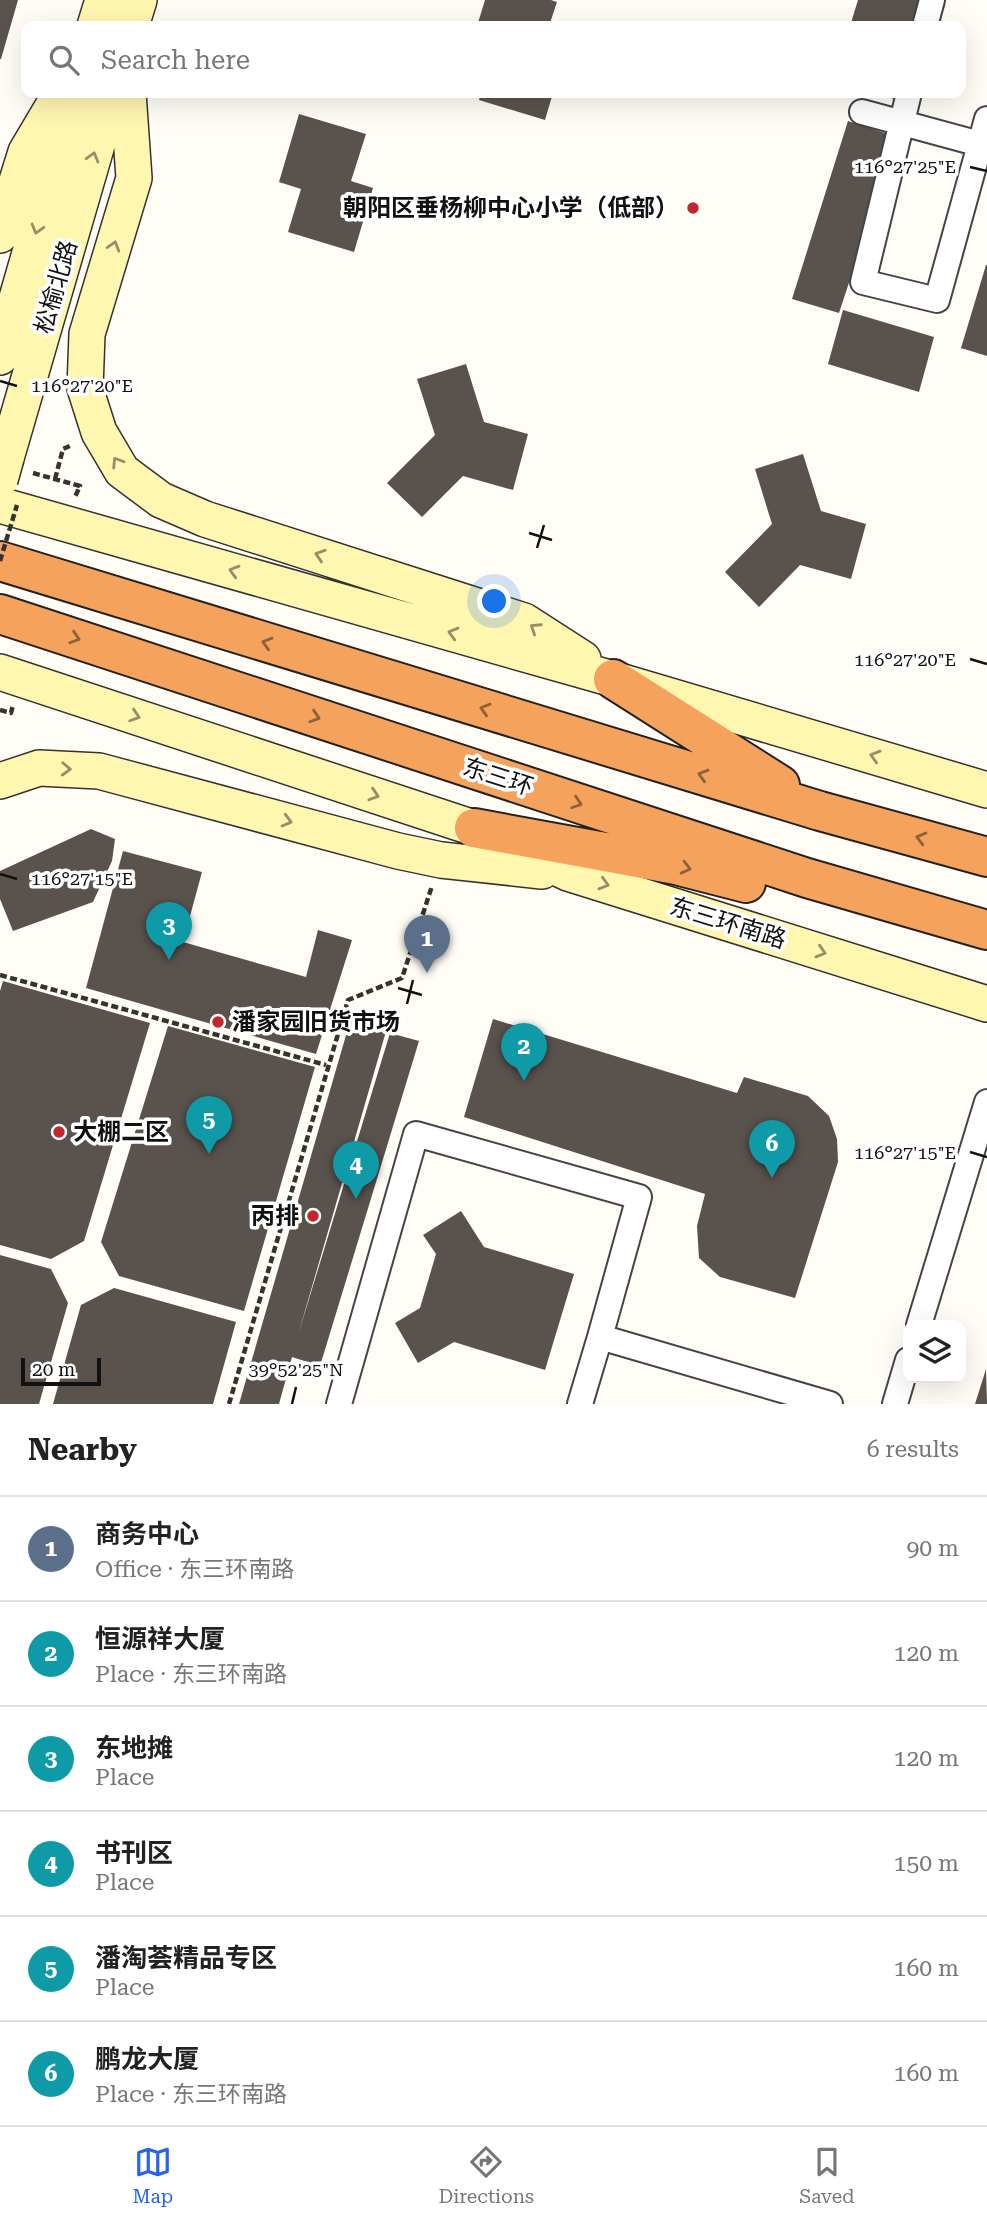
<!DOCTYPE html>
<html lang="en">
<head>
<meta charset="utf-8">
<style>
  body { margin:0; font-family:"Roboto Serif","Noto Sans SC",serif; background:#f2f2f2; color:#222 }
  .controls { position:absolute; right:21px; bottom:21px; display:grid; overflow:hidden; border-radius:14px; box-shadow:0 7px 28px #0002 }
  .controls button { width:63px; height:63px; display:grid; place-items:center; padding:0; border:0; border-bottom:2px solid #e0e0e0; background:#fff; color:#222; font:35px sans-serif }
  .scale { position:absolute; left:21px; bottom:18px; width:80px; box-sizing:border-box; padding-left:7px; border:4px solid #111; border-top:0; font-size:19px; line-height:24px; white-space:nowrap; color:#111; -webkit-text-stroke:5px #fff; paint-order:stroke }
  .you { position:absolute; left:495px; top:602px; width:24px; height:24px; margin:-18px; border:5px solid #fff; border-radius:50%; background:#1a73e8; box-shadow:0 0 0 10px #1a73e833 }
  .badge { display:grid; place-items:center; width:46px; height:46px; border-radius:50%; background:#2563eb; color:#fff; font-size:23px; font-weight:700 }
  .pin { position:absolute; translate:-50% -58px; filter:drop-shadow(0 2px 4px #0008) }
  .pin::after { content:''; position:absolute; top:37px; width:24px; height:21px; background:inherit; clip-path:polygon(0 0,100% 0,50% 100%) }
  .list { margin:0; padding:0; list-style:none }
  h2 { display:flex; justify-content:space-between; align-items:center; height:91px; margin:0; padding:0 28px; font-size:30px }
  h2 small { font-size:23px; font-weight:400; color:#767676 }
  .list li { display:grid; grid-template-columns:46px 1fr auto; gap:21px; align-items:center; box-sizing:border-box; height:105px; padding:0 28px; border-top:2px solid #e0e0e0 }
  .list b { display:block; font-size:26px; white-space:nowrap }
  .list p { margin:0; font-size:23px; white-space:nowrap; color:#767676 }
  .list em { font-size:23px; font-style:normal; color:#767676 }
  .icon { flex:none; width:38px; height:38px; fill:none; stroke:currentColor; stroke-width:2; stroke-linecap:round; stroke-linejoin:round }
  .map { position:relative; flex:none; width:987px; height:1404px; overflow:hidden }
  .search { position:absolute; background:#fff; box-shadow:0 7px 28px #0002; left:21px; right:21px; top:21px; height:77px; display:flex; align-items:center; gap:18px; box-sizing:border-box; padding:0 24px; border-radius:14px; color:#767676; font-size:26px }
  .sheet { height:721px; background:#fff }
  nav { display:flex; justify-content:space-around; align-items:center; box-sizing:border-box; height:98px; border-top:2px solid #e0e0e0; background:#fff; font-size:19px; color:#767676 }
  nav a { display:grid; justify-items:center; gap:4px }
  nav .on { color:#2563eb }
  .map>svg:first-child { display:block }
  .building { fill:#5a524d }
  .lines { fill:none; stroke-linecap:round; stroke-linejoin:round }
  .street-casing { stroke:#444; stroke-width:28 }
  .secondary-casing { stroke:#333; stroke-width:38 }
  .highway-casing { stroke:#222; stroke-width:42 }
  .path { stroke:#333; stroke-width:4.5; stroke-dasharray:7 3.5; stroke-linecap:butt }
  .street { stroke:#fff; stroke-width:24 }
  .secondary { stroke:#fff6b0; stroke-width:35 }
  .highway { stroke:#f5a25d; stroke-width:38 }
  .secondary-bridge-casing { stroke:#333; stroke-width:38; stroke-linecap:butt }
  .path-bridge { stroke:#333; stroke-width:4.5; stroke-dasharray:7 3.5; stroke-linecap:butt }
  .secondary-bridge { stroke:#fff6b0; stroke-width:35 }
  .oneway { stroke:#948f68 }
  .oneway2 { stroke:#8e613b }
  .ticks { fill:none; stroke:#111; stroke-width:2.5 }
  .poi-dot { fill:#c4262e; stroke:#fff; stroke-width:2.5 }
  .labels { text-anchor:middle; stroke-width:7; stroke-linejoin:round; paint-order:stroke }
  .poi-label { font-size:24px; font-weight:bold; fill:#111; stroke:#fff; text-anchor:end }
  .street-label { font-size:24px; fill:#111; stroke:#fff }
  .ticks-label { font-size:18px; text-anchor:middle; fill:#111; stroke:#fff; stroke-width:7; stroke-linejoin:round; paint-order:stroke }
</style>
</head>
<body>
<div class="map">
<svg width="987" height="1404" viewBox="0 0 987 1404">
  <rect width="100%" height="100%" fill="#fffdf5"/>
  <path class="building" d="M0,0h18l-17,59h-1z
    M485,0h66l6,2 -8,24h-72z
    M858,0h63l-7,26h-64z
    M481,93h72l-8,27 -66,-20z
    M874,93h22l-2,6z
    M299,114l67,20 -15,47 22,7 -19,64 -66,-20 13,-43 -22,-7z
    M848,121l49,16 -58,176 -47,-14z
    M986,265h1v91l-26,-8z
    M843,310l91,27 -15,55 -91,-28z
    M466,364l18,58 44,12 -15,56 -50,-14 -41,41 -35,-34 48,-48 -18,-56z
    M803,454l18,57 45,13 -15,55 -51,-14 -41,42 -34,-35 47,-48 -17,-55z
    M91,829l24,10 -3,22 -19,41 -80,29 -13,-32v-28z
    M123,851l79,21 -19,70 123,35 12,-47 34,10 -36,114 -230,-66z
    M3,981l147,42 -66,218 -33,18 -51,-14v-254z
    M351,1018l36,10 -89,307 92,-302 29,8 -99,325 -28,-9 -13,47h-40z
    M493,1019l244,74 7,-16 64,19 21,20 8,23 1,23 -43,136 -75,-21 -21,-19 -2,-32 8,-32 -241,-77z
    M168,1026l147,41 -71,244 -125,-35 -18,-34z
    M461,1211l23,36 90,27 -29,96 -91,-28 -36,21 -23,-40 25,-15 16,-54 -13,-19z
    M0,1255l51,14 17,34 -29,101h-39z
    M114,1288l122,34 -23,82h-160l28,-99z
    M986,1369l1,35h-12z"/>
  <g class="lines">
    <g class="street-casing">
      <path id="street" d="M925,26l7,-26
        M909,93l-46,189 74,18 50,-181
        M862,112l125,34
        M919,1325l68,-223
        M339,1404l77,-270 223,63 -39,140
        M580,1404l20,-67 230,67
        M895,1404l13,-44"/>
    </g>
    <g class="secondary-casing">
      <path id="secondary" d="M95,26l8,-26
        M131,26l8,-26
        M128,93l6,85 -47,156 -2,54 14,44 23,39 39,29 44,19 319,102 59,38
        M0,235l26,-83 35,-59
        M0,357l76,-264
        M6,458l106,-365
        M0,505l613,174 374,111
        M0,672l474,156 94,45 419,131
        M0,781l39,-13 60,3 299,80 43,9 101,11"/>
    </g>
    <g class="highway-casing">
      <path id="highway" d="M0,561l820,250 167,46
        M0,614l807,264 180,52
        M613,679l167,106
        M474,828l202,37 70,18"/>
    </g>
    <path class="path" d="M33,473l47,13 -5,11
      M55,479l8,-30 9,-4
      M0,710l11,3 2,-8
      M0,975l326,90
      M229,1404l119,-404 54,-22 30,-92"/>
    <use href="#street" class="street"/>
    <use href="#secondary" class="secondary"/>
    <use href="#highway" class="highway"/>
    <g class="secondary-bridge-casing">
      <path id="secondary-bridge" d="M0,480l6,-22"/>
    </g>
    <path class="path-bridge" d="M0,561l17,-56"/>
    <use href="#secondary-bridge" class="secondary-bridge"/>
  </g>
  <defs><path id="oneway-chevron" d="M-2-3.5L2.5 0L-2 3.5" fill="none" stroke-width="1.6" stroke-linecap="round" stroke-linejoin="round" transform="scale(1.75)"/></defs>
  <g class="oneway">
    <use href="#oneway-chevron" transform="translate(93 157) rotate(-74)"/>
    <use href="#oneway-chevron" transform="translate(37 229) rotate(106)"/>
    <use href="#oneway-chevron" transform="translate(114 246) rotate(-73)"/>
    <use href="#oneway-chevron" transform="translate(117 462) rotate(-122)"/>
    <use href="#oneway-chevron" transform="translate(320 555) rotate(-162)"/>
    <use href="#oneway-chevron" transform="translate(234 571) rotate(-164)"/>
    <use href="#oneway-chevron" transform="translate(535 628) rotate(-147)"/>
    <use href="#oneway-chevron" transform="translate(453 633) rotate(-164)"/>
    <use href="#oneway-chevron" transform="translate(135 716) rotate(18)"/>
    <use href="#oneway-chevron" transform="translate(875 756) rotate(-163)"/>
    <use href="#oneway-chevron" transform="translate(66 769) rotate(2)"/>
    <use href="#oneway-chevron" transform="translate(374 795) rotate(18)"/>
    <use href="#oneway-chevron" transform="translate(287 821) rotate(15)"/>
    <use href="#oneway-chevron" transform="translate(604 884) rotate(17)"/>
    <use href="#oneway-chevron" transform="translate(821 952) rotate(17)"/>
  </g>
  <g class="oneway2">
    <use href="#oneway-chevron" transform="translate(75 638) rotate(18)"/>
    <use href="#oneway-chevron" transform="translate(267 643) rotate(-163)"/>
    <use href="#oneway-chevron" transform="translate(485 709) rotate(-163)"/>
    <use href="#oneway-chevron" transform="translate(315 717) rotate(18)"/>
    <use href="#oneway-chevron" transform="translate(703 775) rotate(-163)"/>
    <use href="#oneway-chevron" transform="translate(577 803) rotate(18)"/>
    <use href="#oneway-chevron" transform="translate(921 838) rotate(-165)"/>
    <use href="#oneway-chevron" transform="translate(686 868) rotate(14)"/>
  </g>
  <path class="ticks" d="M970,167l17,4M0,381l17,5M529,533l23,7M537,548l7,-23M970,659l17,5M0,874l17,5M398,988l24,7M407,1004l6,-24M970,1152l17,5M292,1404l4,-17"/>
  <g class="poi-dot">
    <circle cx="693" cy="208" r="7"/>
    <circle cx="218" cy="1022" r="7"/>
    <circle cx="59" cy="1132" r="7"/>
    <circle cx="313" cy="1216" r="7"/>
  </g>
  <g class="labels">
    <g class="poi-label">
      <text x="679" y="216">朝阳区垂杨柳中心小学（低部）</text>
      <text x="232" y="1030" text-anchor="start">潘家园旧货市场</text>
      <text x="73" y="1140" text-anchor="start">大棚二区</text>
      <text x="299" y="1224">丙排</text>
    </g>
    <g class="street-label">
      <text transform="translate(56 287) rotate(-74)" y="8">松榆北路</text>
      <text transform="translate(498 777) rotate(18)" y="8">东三环</text>
      <text transform="translate(728 923) rotate(17)" y="8">东三环南路</text>
    </g>
  </g>
  <g class="ticks-label">
    <text x="905" y="173">116°27'25"E</text>
    <text x="82" y="392">116°27'20"E</text>
    <text x="905" y="666">116°27'20"E</text>
    <text x="82" y="885">116°27'15"E</text>
    <text x="905" y="1159">116°27'15"E</text>
    <text x="296" y="1376">39°52'25"N</text>
  </g>
</svg>
<div class="controls">
<button><svg class="icon" aria-label="layers" viewBox="0 0 24 24"><path d="M12 4l9 5-9 5-9-5zM3 14l9 5 9-5"/></svg></button>
</div>
<div class="scale">20 m</div>
<div class="you"></div>
<div class="pin badge" style="left:427px;top:973px;background:#5c6f8a">1</div>
<div class="pin badge" style="left:524px;top:1081px;background:#0f9aa8">2</div>
<div class="pin badge" style="left:169px;top:960px;background:#0f9aa8">3</div>
<div class="pin badge" style="left:356px;top:1199px;background:#0f9aa8">4</div>
<div class="pin badge" style="left:209px;top:1154px;background:#0f9aa8">5</div>
<div class="pin badge" style="left:772px;top:1178px;background:#0f9aa8">6</div>
<div class="search"><svg class="icon" aria-label="search" viewBox="0 0 24 24"><circle cx="10" cy="10" r="6"/><path d="M15 15l6 6"/></svg>Search here</div>
</div>
<section class="sheet">
<h2>Nearby<small>6 results</small></h2>
<ul class="list">
<li><span class="badge" style="background:#5c6f8a">1</span><div><b>商务中心</b><p>Office · 东三环南路</p></div><em>90 m</em></li>
<li><span class="badge" style="background:#0f9aa8">2</span><div><b>恒源祥大厦</b><p>Place · 东三环南路</p></div><em>120 m</em></li>
<li><span class="badge" style="background:#0f9aa8">3</span><div><b>东地摊</b><p>Place</p></div><em>120 m</em></li>
<li><span class="badge" style="background:#0f9aa8">4</span><div><b>书刊区</b><p>Place</p></div><em>150 m</em></li>
<li><span class="badge" style="background:#0f9aa8">5</span><div><b>潘淘荟精品专区</b><p>Place</p></div><em>160 m</em></li>
<li><span class="badge" style="background:#0f9aa8">6</span><div><b>鹏龙大厦</b><p>Place · 东三环南路</p></div><em>160 m</em></li>
</ul>
</section>
<nav>
<a class="on"><svg class="icon" aria-label="map" viewBox="0 0 24 24"><path d="M3 6l6-2 6 2 6-2v14l-6 2-6-2-6 2zM9 4v14M15 6v14"/></svg>Map</a>
<a><svg class="icon" aria-label="directions" viewBox="0 0 24 24"><path d="M12 3l9 9-9 9-9-9zM9 14v-3h6M13 9l2 2-2 2"/></svg>Directions</a>
<a><svg class="icon" aria-label="saved" viewBox="0 0 24 24"><path d="M7 4h10v16l-5-4-5 4z"/></svg>Saved</a>
</nav>
</body>
</html>
